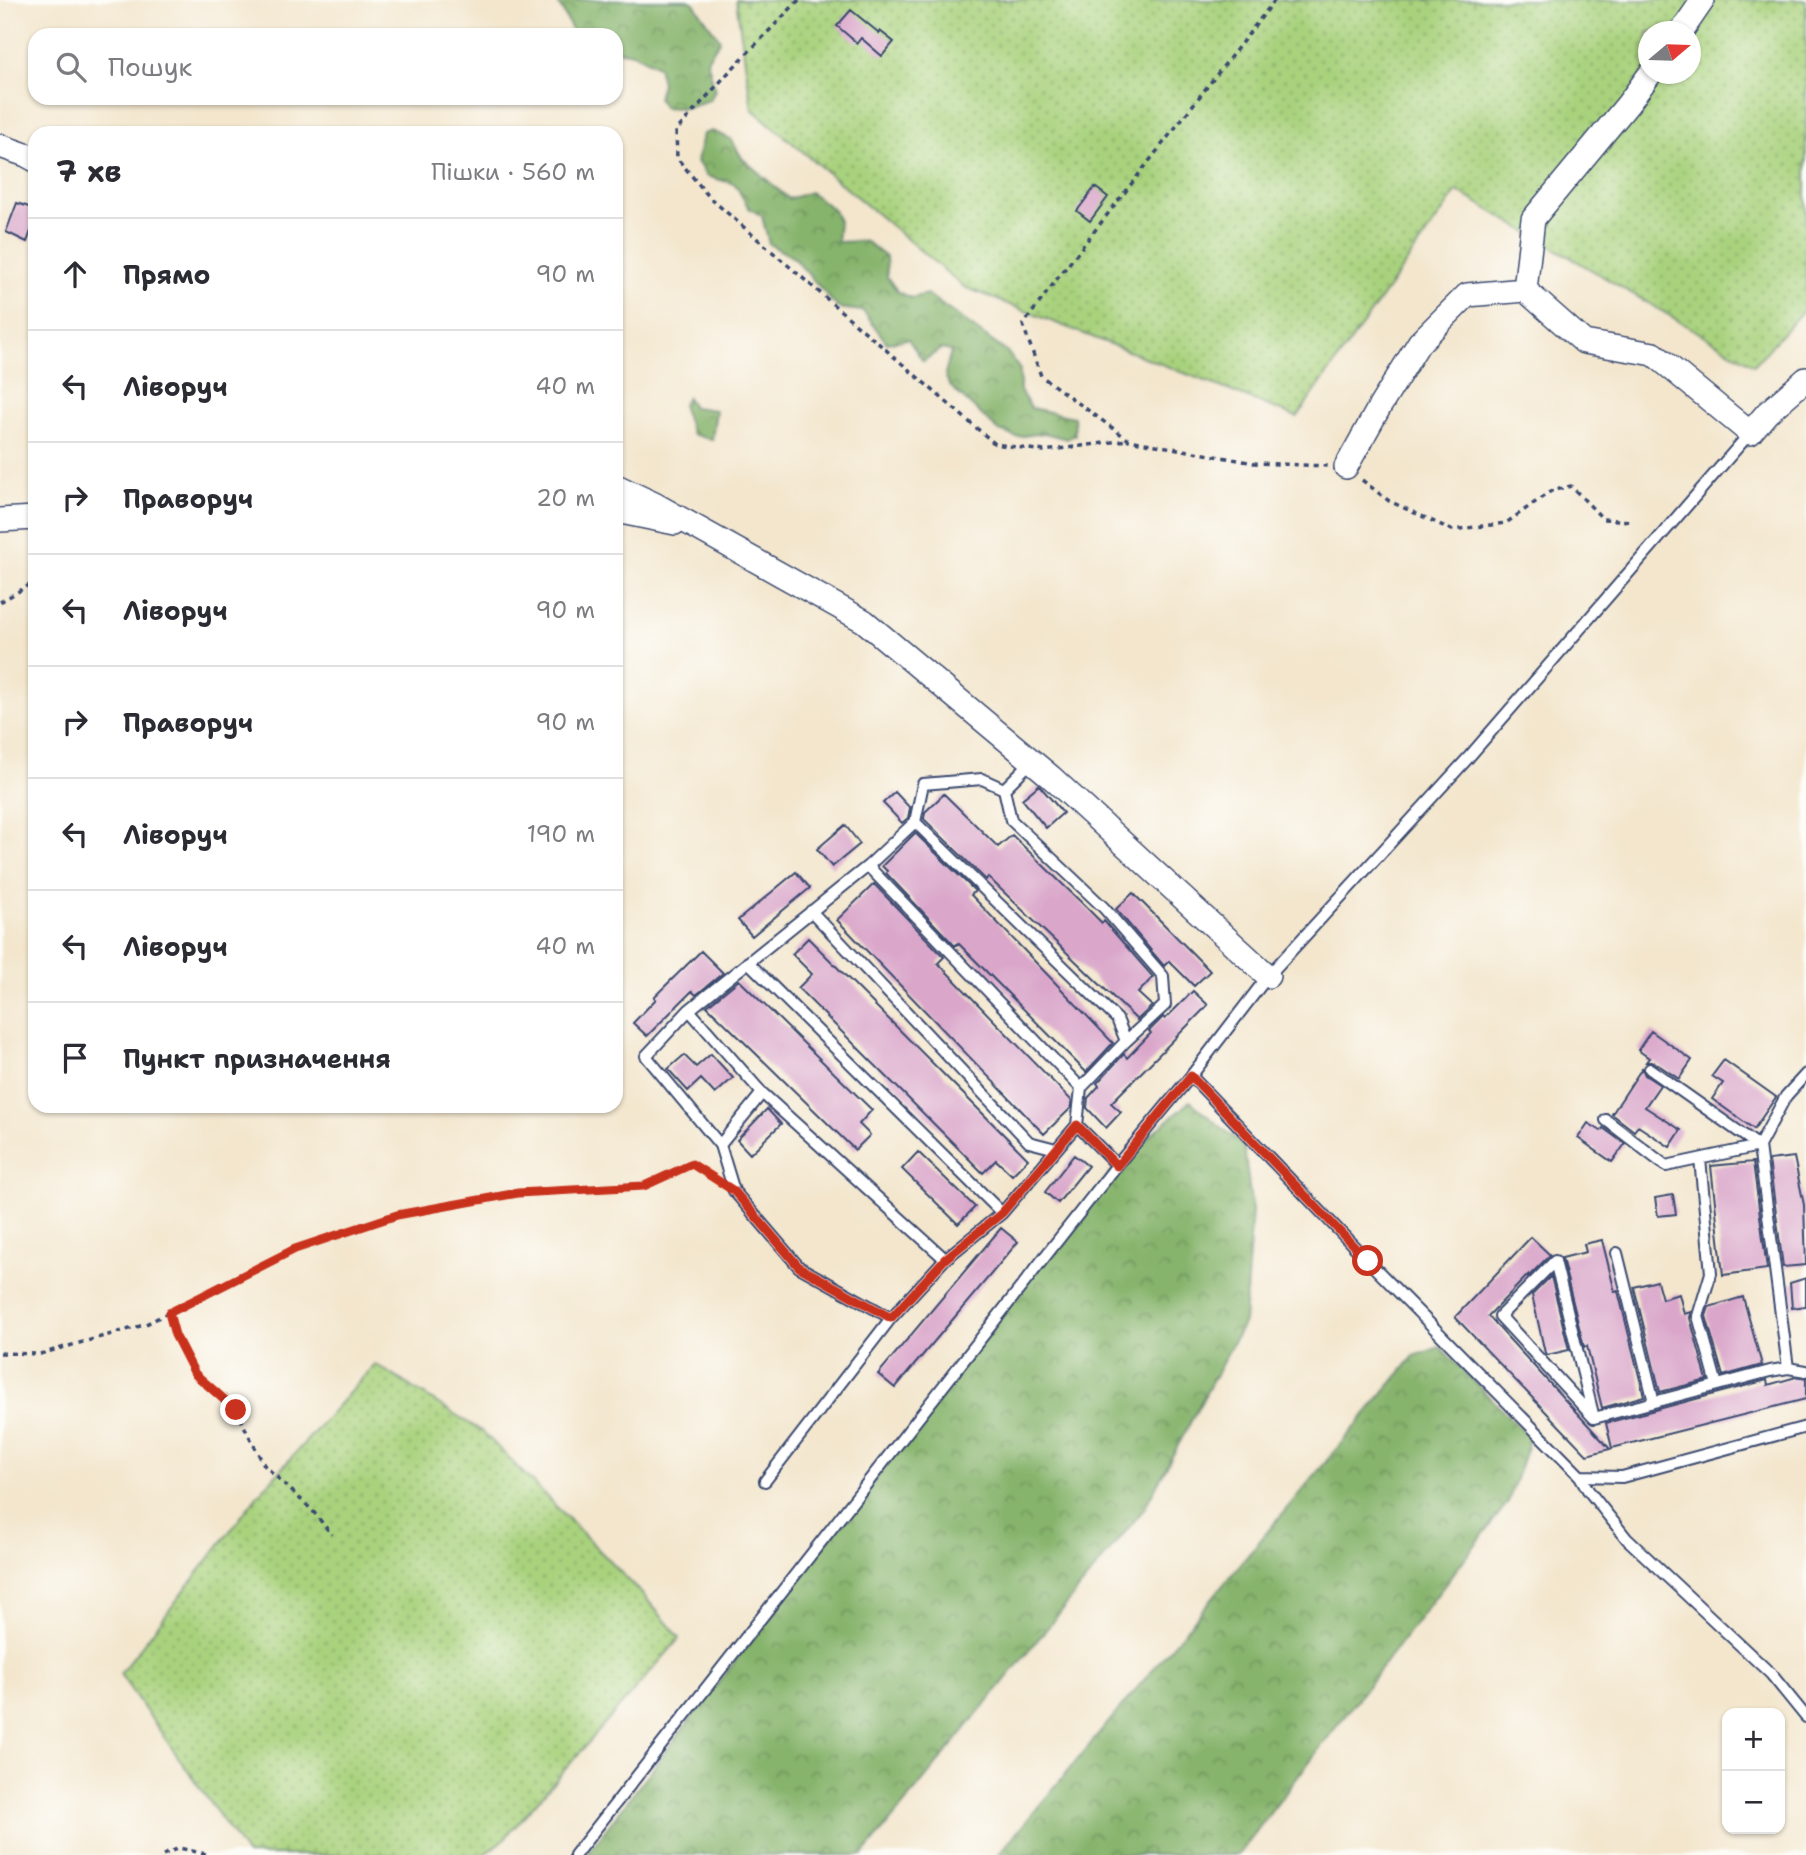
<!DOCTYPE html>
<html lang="uk">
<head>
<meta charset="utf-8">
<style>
  body { margin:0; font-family:"Shantell Sans",sans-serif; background:#f7f7f7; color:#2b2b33 }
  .controls { position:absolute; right:21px; bottom:21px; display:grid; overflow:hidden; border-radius:14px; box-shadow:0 2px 5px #0004 }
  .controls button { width:63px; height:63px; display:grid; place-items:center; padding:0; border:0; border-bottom:2px solid #e1e1e2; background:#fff; color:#2b2b33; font:35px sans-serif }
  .compass { position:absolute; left:1638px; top:21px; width:63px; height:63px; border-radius:50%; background:#fff; box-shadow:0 2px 5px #0004; rotate:71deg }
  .stop { position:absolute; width:21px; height:21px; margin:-16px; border:5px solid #c8321e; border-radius:50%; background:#fff }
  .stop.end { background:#c8321e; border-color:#fff; box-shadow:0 2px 7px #0008 }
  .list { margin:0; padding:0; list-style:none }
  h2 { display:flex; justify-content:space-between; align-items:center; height:91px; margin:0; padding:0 28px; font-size:30px }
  h2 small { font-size:23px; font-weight:400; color:#7c7c81 }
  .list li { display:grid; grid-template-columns:46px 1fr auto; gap:21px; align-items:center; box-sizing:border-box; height:112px; padding:0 28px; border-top:2px solid #e1e1e2 }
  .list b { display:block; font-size:26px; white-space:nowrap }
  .list em { font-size:23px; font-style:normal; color:#7c7c81 }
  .icon { flex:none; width:38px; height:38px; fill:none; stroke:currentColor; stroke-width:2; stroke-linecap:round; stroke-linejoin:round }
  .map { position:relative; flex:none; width:1806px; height:1855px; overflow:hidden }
  .search { position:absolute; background:#fff; box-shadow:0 2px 5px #0004; left:28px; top:28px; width:595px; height:77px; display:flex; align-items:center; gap:18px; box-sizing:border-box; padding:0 24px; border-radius:21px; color:#7c7c81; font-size:26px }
  .panel { position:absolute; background:#fff; box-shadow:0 2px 5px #0004; left:28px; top:126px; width:595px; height:987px; border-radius:21px }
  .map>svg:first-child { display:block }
  .grass { fill:url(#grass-dots); stroke:#62806e; stroke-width:2; fill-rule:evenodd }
  .forest { fill:url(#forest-crowns); stroke:#507265; stroke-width:2 }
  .building { fill:#daa7cb }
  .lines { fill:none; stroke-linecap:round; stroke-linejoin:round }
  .lane-casing { stroke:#3b4a6f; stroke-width:14 }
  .street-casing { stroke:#3b4a6f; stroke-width:26 }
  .path { stroke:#3b4a6f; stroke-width:3.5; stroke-dasharray:5 5; stroke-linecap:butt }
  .lane { stroke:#fff; stroke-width:10 }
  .street { stroke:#fff; stroke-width:23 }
  .route { stroke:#c8321e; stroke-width:9 }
</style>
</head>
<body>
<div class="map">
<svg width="1806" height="1855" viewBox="0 0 1806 1855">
  <defs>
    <pattern id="grass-dots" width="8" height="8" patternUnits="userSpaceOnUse" patternTransform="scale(1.75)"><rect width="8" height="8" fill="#a9d27d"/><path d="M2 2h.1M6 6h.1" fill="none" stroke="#89ab6a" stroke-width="1.8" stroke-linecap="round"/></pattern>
    <pattern id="forest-crowns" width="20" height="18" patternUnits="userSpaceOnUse" patternTransform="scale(1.75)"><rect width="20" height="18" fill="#86b46c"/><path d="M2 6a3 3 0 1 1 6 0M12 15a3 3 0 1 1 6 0" fill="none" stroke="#6d935c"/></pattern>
  </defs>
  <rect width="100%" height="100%" fill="#fdfcf7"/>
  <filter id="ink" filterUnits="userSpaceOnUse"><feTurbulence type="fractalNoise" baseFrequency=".0143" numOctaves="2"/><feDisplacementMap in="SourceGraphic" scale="14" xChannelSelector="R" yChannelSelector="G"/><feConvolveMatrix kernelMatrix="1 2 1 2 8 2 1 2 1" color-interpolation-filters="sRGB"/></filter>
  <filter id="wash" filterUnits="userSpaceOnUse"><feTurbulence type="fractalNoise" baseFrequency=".00686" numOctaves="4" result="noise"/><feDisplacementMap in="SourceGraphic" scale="28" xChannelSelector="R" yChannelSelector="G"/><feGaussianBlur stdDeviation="1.57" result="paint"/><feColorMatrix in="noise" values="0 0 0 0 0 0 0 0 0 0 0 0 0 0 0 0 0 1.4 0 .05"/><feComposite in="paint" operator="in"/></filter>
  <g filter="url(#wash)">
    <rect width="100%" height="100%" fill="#f3e6cd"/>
    <path class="grass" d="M736,0h1070v307l-52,58 -297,-174 -160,226 -333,-130 -212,-178zM1648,32h42v42h-42z
      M375,1364l108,68 161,164 36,42 -175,200 -21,17h-237l-127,-181 138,-179z"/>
    <path class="forest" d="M557,0h130l6,2 27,38 -13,20 8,30 -5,10 -26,8 -21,-1 -5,-9 4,-15 -4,-17 -25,-13 -17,-3v-15h-12l-2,-2 -28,1z
      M712,131l19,8 11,19 47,41 21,-7 22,16 7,13 -2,21 28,-1 21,16 1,20 11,15 13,6 16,-4 81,59 12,17v21l11,17 43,9 1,18 -8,4 -23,-6 -28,4 -17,-6 -50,-46 -4,-11 6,-23 -10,-2 -18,12 -15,-22 -21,4 -24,-32 -25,-3 -44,-50 -25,-14 -7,-28 -13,-8 -14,-24 -29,-8 -9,-15 6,-27z
      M687,397l6,10 23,3 -4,30 -20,-6 -10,-29z
      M1190,1101l54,45 8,65 -8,111 -100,187 -281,346h-277l531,-690z
      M1440,1347l90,91 -22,64 -270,353h-240l416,-499z"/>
    <g id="blocks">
      <path class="building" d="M851,10l28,23 1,-2 14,11 -12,14 -21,-18 -4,5 -20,-17z
        M1095,187l13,10 -18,24 -13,-10z
        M17,203l18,6v11l-8,22 -21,-10z
        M1039,785l24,28 -17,15 -24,-29z
        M895,792l15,16 -2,10 -6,5 -19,-20z
        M944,794l54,53 14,-12 72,70 18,18 2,-2 49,56 -15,16 14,13 -15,14 -149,-143 -2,3 -62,-61 1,-7z
        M845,825l15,19 -28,23 -15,-18z
        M915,833l60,58 -4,4 142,148 -27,29 -128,-129 -3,3 -69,-73 1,-2 -5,-5z
        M796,872l14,16 -58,48 -14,-16z
        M874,884l70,73 -6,6 134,138 -1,7 -27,26 -207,-214z
        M1133,893l77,78 -16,15 -25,-25 -5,5 -48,-57z
        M808,938l220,221 -16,16 -16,-15 -13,13 -185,-185 14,-14 -20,-20z
        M701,951l22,22 -27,22 -4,-4 -45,45 -14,-13 23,-24 -2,-2z
        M739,980l133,130 -13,14 11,11 -15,15 -148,-144z
        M1193,991l15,14 -97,98 10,9 -15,16 -19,-20 1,-10 11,-12 -2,-3 27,-29 3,4 24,-25 -2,-2 14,-14 2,2z
        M1651,1031l41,29 -13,19 -25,-17h-8l3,-4 -11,-8z
        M711,1054l22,24 -18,16 -14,-15 -13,12 -20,-22 16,-14 12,12z
        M1724,1060l52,37 -22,32 -42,-30 11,-16 -11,-7z
        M1642,1068l3,7 15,10 -15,22 36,23 -11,17 -32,-21 -4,5 -22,-17z
        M767,1109l14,15 -31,30 -13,-14z
        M1588,1123l13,8 2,-3 22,16 -13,18 -34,-24z
        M918,1152l57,55 -17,17 -56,-55z
        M1074,1155l14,11 -30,37 -13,-11z
        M1794,1157l10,48 2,60 -23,2 -14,-107z
        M1753,1162l14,107 -44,6 -12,-109z
        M1673,1195l3,19 -18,2 -3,-18z
        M1001,1228l17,14 -123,146 -17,-14z
        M1531,1237l19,18 -22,22v-2l-40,41 122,133 -23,6 -132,-138z
        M1602,1240l13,52 3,-1 26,105 -42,12 -15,-62 -3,1 -22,-89 24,-6 -2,-8z
        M1551,1276l18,74 -22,5 -2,-2 -13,-58z
        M1806,1278v28l-14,2 -2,-25z
        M1657,1281l5,18 17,-5 5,20 7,-2 -1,6 17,62 -47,12 -26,-105z
        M1743,1297l19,68 -39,11 -17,-60 3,-9z
        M1796,1377l10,2v20l-194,49 -6,-25 161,-43 1,5z"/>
    </g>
  </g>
  <g filter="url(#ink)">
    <use href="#blocks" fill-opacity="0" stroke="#3b4a6f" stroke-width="2"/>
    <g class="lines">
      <g class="lane-casing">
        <path id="lane" d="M915,822l202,197 9,22
          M868,866l213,222
          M811,911l218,231 27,7
          M748,962l254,251
          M689,1010l73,83 183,166
          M1650,1069l109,77
          M1806,1074l-20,22 -27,50 29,222 18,3
          M1191,1076l177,185 212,215 42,1 184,-50
          M762,1093l-42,52 14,46 65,76 92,51
          M1606,1120l60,46 93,-20
          M1077,1125l40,40
          M720,1145l-74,-89 43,-46 179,-144 47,-44 8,-38 59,-5 22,10
          M1700,1159l11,114 -13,43 19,69
          M1617,1253l37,149
          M1594,1418l-39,-157 -55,55 94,102 176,-47 18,-3
          M1580,1476l8,14 39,49 144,135 35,43
          M765,1481l126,-163 54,-59 57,-46 75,-88 4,-37 45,-47 39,-36 -2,-29 -59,-68 -93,-88 -7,-31 28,-28
          M575,1855l542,-690 74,-89 77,-100 200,-218 282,-325"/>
      </g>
      <g class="street-casing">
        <path id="street" d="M1681,32l22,-32
          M0,146l26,9 9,5
          M1525,290l8,-71 95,-115 22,-30
          M1346,467l34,-61 39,-63 48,-48 58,-5 59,52 70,12 96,79 17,-20 39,-34
          M616,486l40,19 208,116 187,156 217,199
          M616,511l59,12
          M0,520l35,-2"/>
      </g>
      <path class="path" d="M799,0l-70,72 -53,59 1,27 33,40 285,246 49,7 83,-11
        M1275,0l-218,279 -34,46 18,51 88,64 125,23 74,3
        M1362,480l27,21 63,29 54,-7 45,-32 20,-5 32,33 29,2
        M0,602l35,-20
        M169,1313l6,22 20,39 41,36 28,55 48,45 20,25
        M0,1353l40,1 104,-29 150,-76 103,-34 121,-22 126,-7 48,-22 23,15
        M163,1855l16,-7 31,7"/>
      <use href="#lane" class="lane"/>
      <use href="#street" class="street"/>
    </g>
  </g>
  <g class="lines" filter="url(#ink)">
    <path class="route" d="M236,1410l-41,-36 -20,-39 -6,-22 126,-64 102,-34 121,-22 126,-7 48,-22 42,27 65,76 92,51 54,-59 57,-46 75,-88 40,41 74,-90 177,185"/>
  </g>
</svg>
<div class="controls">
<button>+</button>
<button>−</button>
</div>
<svg class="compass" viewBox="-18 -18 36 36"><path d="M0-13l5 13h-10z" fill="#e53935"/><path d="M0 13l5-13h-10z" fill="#7c7c81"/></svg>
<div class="stop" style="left:1368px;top:1261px"></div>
<div class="stop end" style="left:236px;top:1410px"></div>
<div class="search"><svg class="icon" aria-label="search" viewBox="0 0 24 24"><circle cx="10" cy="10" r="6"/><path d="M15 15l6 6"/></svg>Пошук</div>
<section class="panel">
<h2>7 хв<small>Пішки · 560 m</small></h2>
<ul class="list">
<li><svg class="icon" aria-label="ahead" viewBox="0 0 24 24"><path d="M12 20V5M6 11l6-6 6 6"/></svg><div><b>Прямо</b></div><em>90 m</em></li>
<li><svg class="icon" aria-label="left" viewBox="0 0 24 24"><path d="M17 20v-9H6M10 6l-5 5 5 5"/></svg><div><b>Ліворуч</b></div><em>40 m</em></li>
<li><svg class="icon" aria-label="right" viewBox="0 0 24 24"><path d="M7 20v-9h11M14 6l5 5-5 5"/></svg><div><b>Праворуч</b></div><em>20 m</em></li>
<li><svg class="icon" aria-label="left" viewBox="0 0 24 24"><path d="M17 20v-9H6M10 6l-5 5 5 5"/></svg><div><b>Ліворуч</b></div><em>90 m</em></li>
<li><svg class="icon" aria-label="right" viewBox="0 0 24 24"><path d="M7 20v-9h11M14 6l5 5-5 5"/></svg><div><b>Праворуч</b></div><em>90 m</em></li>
<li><svg class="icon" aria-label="left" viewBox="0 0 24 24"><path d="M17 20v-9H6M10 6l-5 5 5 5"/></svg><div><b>Ліворуч</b></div><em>190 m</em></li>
<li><svg class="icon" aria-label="left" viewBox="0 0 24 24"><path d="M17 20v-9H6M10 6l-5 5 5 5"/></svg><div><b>Ліворуч</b></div><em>40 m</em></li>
<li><svg class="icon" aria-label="arrive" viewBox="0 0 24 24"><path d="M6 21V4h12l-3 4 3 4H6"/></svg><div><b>Пункт призначення</b></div></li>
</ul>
</section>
</div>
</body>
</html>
